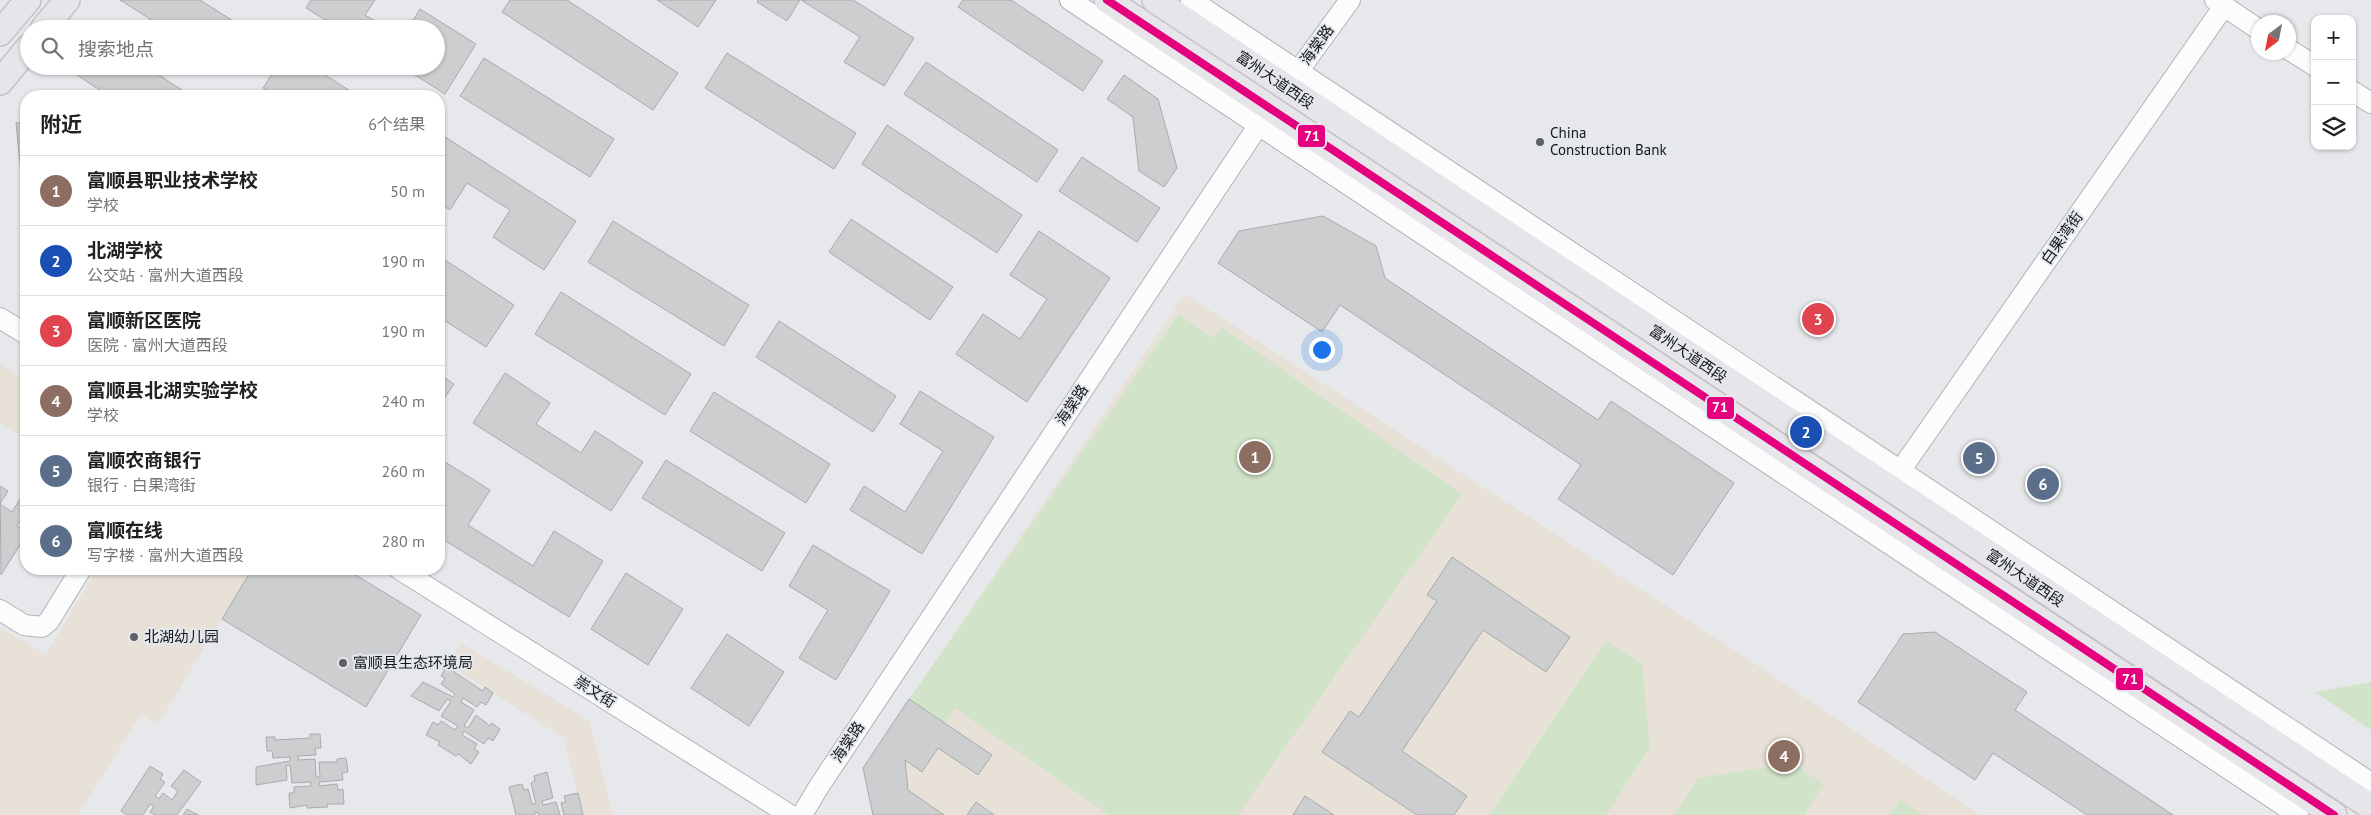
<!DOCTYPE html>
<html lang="zh">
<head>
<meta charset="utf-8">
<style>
  body { margin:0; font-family:"PT Sans","Noto Sans SC",sans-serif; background:#f6f6f6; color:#202124 }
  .controls { position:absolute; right:15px; top:15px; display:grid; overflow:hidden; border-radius:10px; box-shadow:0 1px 4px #0004 }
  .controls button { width:45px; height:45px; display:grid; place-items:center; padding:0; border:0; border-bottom:1px solid #e0e0e0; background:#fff; color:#202124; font:25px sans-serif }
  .compass { position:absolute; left:2251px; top:15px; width:45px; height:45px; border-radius:50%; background:#fff; box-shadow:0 1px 4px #0004; rotate:212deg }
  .you { position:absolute; left:1321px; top:349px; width:18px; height:18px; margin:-12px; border:4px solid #fff; border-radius:50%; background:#1a73e8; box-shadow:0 0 0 8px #1a73e833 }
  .badge { display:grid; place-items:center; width:32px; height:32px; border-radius:50%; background:#5f6062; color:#fff; font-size:16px; font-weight:700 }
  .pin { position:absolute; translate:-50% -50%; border:2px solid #fff; box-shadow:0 1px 5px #0006 }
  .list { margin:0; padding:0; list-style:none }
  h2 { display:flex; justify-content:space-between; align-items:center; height:65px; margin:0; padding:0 20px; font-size:21px }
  h2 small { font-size:16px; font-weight:400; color:#757577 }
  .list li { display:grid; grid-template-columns:32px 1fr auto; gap:15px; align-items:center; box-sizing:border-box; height:70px; padding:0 20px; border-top:1px solid #e0e0e0 }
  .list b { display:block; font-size:19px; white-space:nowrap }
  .list p { margin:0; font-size:16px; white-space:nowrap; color:#757577 }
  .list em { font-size:16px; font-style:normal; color:#757577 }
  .icon { flex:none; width:28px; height:28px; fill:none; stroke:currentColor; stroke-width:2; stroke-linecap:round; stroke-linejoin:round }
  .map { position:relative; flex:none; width:2371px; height:815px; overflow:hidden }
  .search { position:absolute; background:#fff; box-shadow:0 1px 4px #0004; left:20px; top:20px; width:425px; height:55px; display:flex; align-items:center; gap:12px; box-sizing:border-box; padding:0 18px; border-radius:28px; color:#757577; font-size:19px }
  .panel { position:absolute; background:#fff; box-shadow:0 1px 4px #0004; left:20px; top:90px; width:425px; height:485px; border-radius:20px }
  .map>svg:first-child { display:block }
  .commercial { fill:#e7e1d7 }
  .green { fill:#d1e4ca }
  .building { fill:#cdced0; stroke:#a8aaac }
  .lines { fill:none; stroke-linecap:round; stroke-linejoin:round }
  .minor-casing { stroke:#b2b3b5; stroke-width:22 }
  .major-casing { stroke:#c3c4c5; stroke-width:28 }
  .minor { stroke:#fbfcfc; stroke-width:20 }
  .major { stroke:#e8e5ea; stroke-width:25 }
  .bus-1-casing { stroke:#e4e7ed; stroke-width:11 }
  .bus-1 { stroke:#e5007d; stroke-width:8 }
  .poi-dot { fill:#5f6062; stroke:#e4e7ed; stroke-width:2 }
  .labels { text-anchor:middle; stroke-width:4; stroke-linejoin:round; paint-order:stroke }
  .street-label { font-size:15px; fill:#161719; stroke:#e4e7ed }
  .poi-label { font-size:15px; fill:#161719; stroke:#e4e7ed; text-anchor:start }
  .line-badge { stroke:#e4e7ed; stroke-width:2 }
  .badge-label { font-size:14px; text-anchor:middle; font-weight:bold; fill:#fff }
</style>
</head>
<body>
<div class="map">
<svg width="2371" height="815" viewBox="0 0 2371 815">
  <rect width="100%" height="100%" fill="#e6e8eb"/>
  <path class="commercial" d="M1185,294l557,361 238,160h-1107l-10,-47z
    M0,364l26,16v59l-26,-16z
    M97,569h155l-94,155 -17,-10 -63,101h-78v-188l46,27z
    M461,643l129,78 23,94h-30l-19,-77 -116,-74z"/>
  <path class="green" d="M1179,314l34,24 8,-11 241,167 -224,321h-129l-154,-107 -11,15 -35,-24z
    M1606,641l36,22 8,85 -44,67h-117z
    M2371,682v48l-56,-38z
    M1793,763l31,21 -20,31h-130l24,-37z
    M1900,800l23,15h-33z"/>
  <path class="building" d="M120,0h80l46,29h-80z
    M311,0h64l-10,15 23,14h-48l-34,-21z
    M510,0h57l111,73 -25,37 -151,-98z
    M657,0h59l-18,27z
    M758,0h42l-13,21 -30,-19z
    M801,0h52l61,38 -30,48 -40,-24 16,-25z
    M963,0h48l92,61 -20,30 -125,-84z
    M420,9l56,35 -31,50 -44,-28h35v-37h-28z
    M78,23l9,6h-12z
    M727,53l129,80 -22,36 -129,-81z
    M484,58l130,81 -24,38 -130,-81z
    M926,62l132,88 -21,32 -133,-88z
    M63,66h82l46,30h-82z
    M226,66h12l-3,6z
    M277,66h34l47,30h-81l-14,-8z
    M1124,75l34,24 19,69 -13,19 -25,-16 -6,-54 -26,-18z
    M26,122v101l-10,-100z
    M887,125l135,90 -25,38 -135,-89z
    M439,133l137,88 -32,49 -51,-33 17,-27 -43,-27 -17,27 -11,-7z
    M1082,157l78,51 -23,34 -78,-51z
    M1323,216l53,30 9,32 213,142 13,-19 123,82 -61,92 -115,-76 23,-34 -241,-160 -18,27 -104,-69 21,-32z
    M851,219l102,68 -23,33 -101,-68z
    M613,221l136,84 -25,41 -136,-84z
    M1039,231l71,47 -83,124 -71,-48 27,-40 37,25 27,-40 -37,-24z
    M439,256l75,49 -28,42 -47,-30z
    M561,292l130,82 -26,41 -130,-81z
    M779,321l117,75 -23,36 -117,-75z
    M505,373l45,30 -14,21 45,29 14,-22 48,31 -32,49 -138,-88z
    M439,374l15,10 -15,22z
    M920,391l74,46 -72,117 -72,-44 14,-24 41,26 38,-61 -43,-27z
    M714,392l116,72 -24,39 -116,-72z
    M440,459l50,31 -22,35 65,41 21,-35 49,30 -34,56 -130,-80z
    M666,460l119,73 -23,38 -120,-73z
    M0,486l8,5 -8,13 12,8 13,-21 1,2v30l-5,-4 -4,7 9,6v3l-25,40z
    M813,545l77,46 -54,89 -37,-22 29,-48 -39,-24z
    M1452,557l118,80 -24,35 -63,-42 -81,121 65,45 -13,19h-37l-95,-63 28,-41 9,6 78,-116 -10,-6z
    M252,569h94l75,46 -55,92 -144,-88z
    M626,573l57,36 -35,56 -57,-36z
    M1935,632l92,60 -12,18 158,105h-86l-94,-62 -18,27 -117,-78 45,-68z
    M727,634l57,38 -35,54 -58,-38z
    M448,664l8,5 -2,3 29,19 2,-4 8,6 -7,12 -5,-3 -4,5 -14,-9 -2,4 13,8 -10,16 4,2 8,-13 14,11 2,-3 8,6 -7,12 -5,-3 -4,6 -20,-13 -2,4 15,9 -3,5 5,3 -8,12 -13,-10 -2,2 -18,-11 2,-3 -14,-7 7,-13 5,3 3,-4 14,9 3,-4 -17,-10 10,-15 -4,-2 -8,12 -28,-15 12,-14 30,15 2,-3 -14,-10 4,-6 -4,-2z
    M909,699l83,56 -14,20 -40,-27 -16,24 -17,-12 3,30 36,25h-71l-10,-47z
    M310,734h10l1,14h-6l1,7 -18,1 1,4 16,-1 1,18h4l-1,-15h18v-3l9,-1 2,14 -6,1 1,7 -24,2 1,4 17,-2 1,6 5,-1 1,15h-17l1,3 -21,1v-3l-17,3 -1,-15h5v-6l17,-1v-4l-19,1 -2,-18 -4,1 1,14 -31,5v-18l34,-6v-4l-17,1 -1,-7h-5l-1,-14h9v3l35,-2z
    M150,766l13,8 -3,5 5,3 -10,14 4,3 4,-6 9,7 6,-9 -7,-5 13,-16 17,12 -24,33h-22l-5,-3 4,-6 -4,-2 -7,11h-16l-6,-4z
    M547,772l6,26 -11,3 1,4 13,-3 4,13h-21l-1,-3 -4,1 1,2h-19l-7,-28 13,-3 2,6 4,-1 4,15h4l-5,-21 4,-2 -1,-5z
    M578,793l5,22h-19l-3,-12 5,-1 -2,-6z
    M1305,796l29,19h-41z
    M976,802l18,13h-27z
    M187,809l7,4 5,2h-16z"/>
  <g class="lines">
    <g class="minor-casing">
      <path id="minor" d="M1070,0l1228,815
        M1191,0l1180,783
        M2215,0l43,29
        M2288,49l27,17
        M1291,81l59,-81
        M2352,91l19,12
        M0,318l26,16
        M1900,471l324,-465
        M399,569l391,246
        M0,610l24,15 18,2 7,-6 32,-52
        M802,815l16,-27 448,-674"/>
    </g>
    <g class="major-casing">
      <path id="major" d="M1107,0l1227,815
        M1155,0l1216,807
        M43,29l24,-29
        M0,33l28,-33
        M0,82l29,-35"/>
    </g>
    <use href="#minor" class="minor"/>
    <use href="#major" class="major"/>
    <g class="bus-1-casing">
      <path id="bus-1" d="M1107,0l1227,815"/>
    </g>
    <use href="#bus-1" class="bus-1"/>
  </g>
  <g class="poi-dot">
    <circle cx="1540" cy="142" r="5"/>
    <circle cx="134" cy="637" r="5"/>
    <circle cx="343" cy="663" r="5"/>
  </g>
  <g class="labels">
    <g class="street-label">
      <text transform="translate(1317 45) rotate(-54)" y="5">海棠路</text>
      <text transform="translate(1275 80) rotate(34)" y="5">富州大道西段</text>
      <text transform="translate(2062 238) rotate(-55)" y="5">白果湾街</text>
      <text transform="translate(1688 354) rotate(34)" y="5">富州大道西段</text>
      <text transform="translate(1072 405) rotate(-56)" y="5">海棠路</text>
      <text transform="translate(2025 578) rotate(34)" y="5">富州大道西段</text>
      <text transform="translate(595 692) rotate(32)" y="5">崇文街</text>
      <text transform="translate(848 742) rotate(-56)" y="5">海棠路</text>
    </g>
    <g class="poi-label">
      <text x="1550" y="138">China<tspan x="1550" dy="17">Construction Bank</tspan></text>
      <text x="144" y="642">北湖幼儿园</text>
      <text x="353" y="668">富顺县生态环境局</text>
    </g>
  </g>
  <g class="line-badge">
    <rect x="1297" y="124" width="29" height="24" rx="5" fill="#e5007d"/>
    <rect x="1706" y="396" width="29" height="24" rx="5" fill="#e5007d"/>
    <rect x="2115" y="667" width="29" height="24" rx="5" fill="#e5007d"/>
  </g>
  <g class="badge-label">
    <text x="1312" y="141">71</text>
    <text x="1720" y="412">71</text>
    <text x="2130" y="684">71</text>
  </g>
</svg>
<div class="controls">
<button>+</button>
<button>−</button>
<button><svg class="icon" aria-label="layers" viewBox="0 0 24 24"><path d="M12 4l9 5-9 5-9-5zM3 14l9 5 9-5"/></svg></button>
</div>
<svg class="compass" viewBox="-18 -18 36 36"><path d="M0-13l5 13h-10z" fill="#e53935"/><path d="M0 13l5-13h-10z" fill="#757577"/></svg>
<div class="you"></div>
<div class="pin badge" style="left:1255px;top:457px;background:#8d6e63">1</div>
<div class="pin badge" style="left:1806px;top:432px;background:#1a4fb4">2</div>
<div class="pin badge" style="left:1818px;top:319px;background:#e0444e">3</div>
<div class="pin badge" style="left:1784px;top:756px;background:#8d6e63">4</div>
<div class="pin badge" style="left:1979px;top:458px;background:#5c6f8a">5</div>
<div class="pin badge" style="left:2043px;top:484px;background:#5c6f8a">6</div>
<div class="search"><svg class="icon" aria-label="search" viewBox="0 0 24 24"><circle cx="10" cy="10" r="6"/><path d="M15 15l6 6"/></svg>搜索地点</div>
<section class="panel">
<h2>附近<small>6个结果</small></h2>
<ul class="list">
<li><span class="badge" style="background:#8d6e63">1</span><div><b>富顺县职业技术学校</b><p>学校</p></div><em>50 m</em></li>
<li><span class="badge" style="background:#1a4fb4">2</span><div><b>北湖学校</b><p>公交站 · 富州大道西段</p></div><em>190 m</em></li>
<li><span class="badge" style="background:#e0444e">3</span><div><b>富顺新区医院</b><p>医院 · 富州大道西段</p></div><em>190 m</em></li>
<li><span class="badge" style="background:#8d6e63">4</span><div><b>富顺县北湖实验学校</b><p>学校</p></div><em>240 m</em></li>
<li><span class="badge" style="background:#5c6f8a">5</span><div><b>富顺农商银行</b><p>银行 · 白果湾街</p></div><em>260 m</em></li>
<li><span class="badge" style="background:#5c6f8a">6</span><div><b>富顺在线</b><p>写字楼 · 富州大道西段</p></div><em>280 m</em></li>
</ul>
</section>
</div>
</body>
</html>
